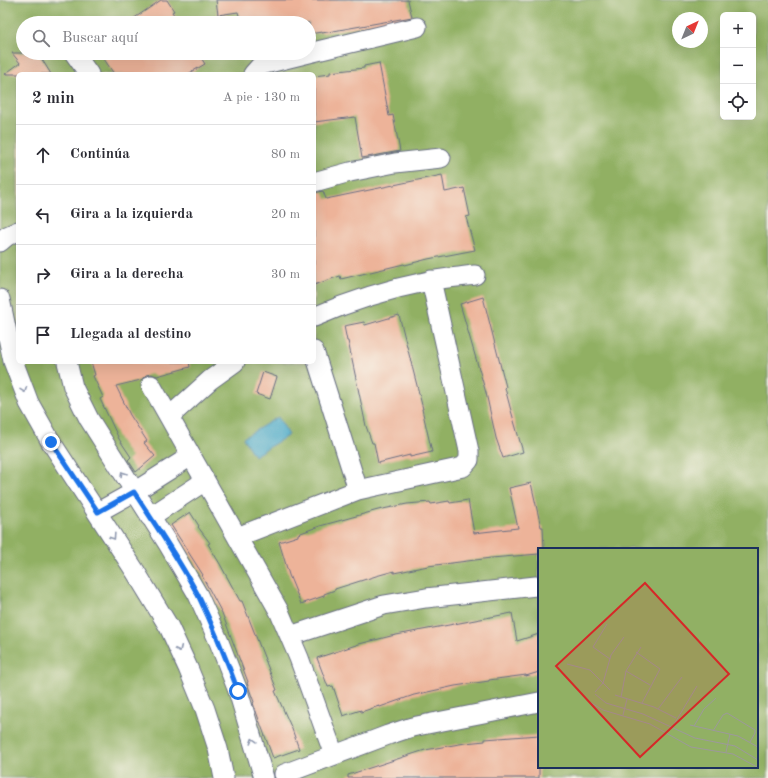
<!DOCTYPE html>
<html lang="es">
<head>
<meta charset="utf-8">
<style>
  body { margin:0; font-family:"Old Standard TT",serif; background:#f7f7f7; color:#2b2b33 }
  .controls { position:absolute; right:12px; top:12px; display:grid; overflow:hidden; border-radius:6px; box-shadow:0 4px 16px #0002 }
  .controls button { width:36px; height:36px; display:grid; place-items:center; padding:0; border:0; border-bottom:1px solid #e1e1e2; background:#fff; color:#2b2b33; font:20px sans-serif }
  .compass { position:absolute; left:672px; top:12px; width:36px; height:36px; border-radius:50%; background:#fff; box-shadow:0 4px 16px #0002; rotate:43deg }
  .stop { position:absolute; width:12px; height:12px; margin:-9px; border:3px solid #1a73e8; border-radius:50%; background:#fff }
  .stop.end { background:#1a73e8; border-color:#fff; box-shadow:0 1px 4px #0008 }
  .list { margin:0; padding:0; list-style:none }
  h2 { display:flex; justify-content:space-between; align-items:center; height:52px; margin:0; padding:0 16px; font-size:17px }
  h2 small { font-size:13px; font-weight:400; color:#7c7c81 }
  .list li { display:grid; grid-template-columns:26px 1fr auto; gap:12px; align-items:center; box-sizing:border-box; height:60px; padding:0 16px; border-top:1px solid #e1e1e2 }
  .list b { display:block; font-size:15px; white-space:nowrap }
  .list em { font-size:13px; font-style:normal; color:#7c7c81 }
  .icon { flex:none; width:22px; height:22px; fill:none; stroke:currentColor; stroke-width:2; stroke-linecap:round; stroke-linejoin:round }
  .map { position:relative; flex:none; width:768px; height:778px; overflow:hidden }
  .search { position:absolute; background:#fff; box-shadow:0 4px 16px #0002; left:16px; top:16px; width:300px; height:44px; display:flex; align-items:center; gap:10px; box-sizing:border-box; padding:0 14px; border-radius:22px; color:#7c7c81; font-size:15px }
  .panel { position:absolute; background:#fff; box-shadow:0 4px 16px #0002; left:16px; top:72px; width:300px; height:292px; border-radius:6px }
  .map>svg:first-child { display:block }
  .forest { fill:#91b064; stroke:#567061; fill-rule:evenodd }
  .water { fill:#49a9c8; stroke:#326c93 }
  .building { fill:#edb399 }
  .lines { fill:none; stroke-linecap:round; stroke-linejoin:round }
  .minor-casing { stroke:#676d82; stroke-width:21 }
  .minor { stroke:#fff; stroke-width:19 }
  .oneway { stroke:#8d97ae }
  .route { stroke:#1a73e8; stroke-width:5 }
  .inset-road { fill:none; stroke:#9d999c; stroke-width:1 }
  .view { fill:#d62828; fill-opacity:0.15; stroke:#d62828; stroke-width:2 }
  .inset-edge { fill:none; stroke:#1b2f5e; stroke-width:2 }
</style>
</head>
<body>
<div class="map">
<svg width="768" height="778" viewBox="0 0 768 778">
  <rect width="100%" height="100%" fill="#f7f3e8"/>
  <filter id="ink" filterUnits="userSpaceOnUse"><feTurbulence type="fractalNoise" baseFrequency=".025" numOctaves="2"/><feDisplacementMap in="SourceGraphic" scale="8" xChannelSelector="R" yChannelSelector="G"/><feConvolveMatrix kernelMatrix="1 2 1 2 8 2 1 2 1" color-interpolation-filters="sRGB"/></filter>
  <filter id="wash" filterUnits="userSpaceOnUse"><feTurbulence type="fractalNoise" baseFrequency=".012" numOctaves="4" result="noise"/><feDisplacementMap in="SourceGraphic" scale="16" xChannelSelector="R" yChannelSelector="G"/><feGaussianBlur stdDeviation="0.9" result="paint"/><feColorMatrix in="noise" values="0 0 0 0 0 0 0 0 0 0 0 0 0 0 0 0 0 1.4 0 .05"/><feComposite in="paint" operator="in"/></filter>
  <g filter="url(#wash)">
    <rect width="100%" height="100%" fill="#f4e0c6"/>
    <path class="forest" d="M0,0h768v778h-768zM723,15h30v102h-30zM678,18h24v24h-24zM23,23h286v30h-286zM18,74h296v288h-296zM539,549h218v218h-218z"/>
    <path class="water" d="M278,417l11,18 -35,21 -11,-18z"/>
    <g id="blocks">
      <path class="building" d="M161,0h6l7,11 -2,1 8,11h-53z
        M216,0h192l4,17 -90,16v-1l-13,2v-11h-68l-3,-11 -20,3z
        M12,53h26l13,21h-46l15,-11z
        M100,53h98l7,11 -17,10h-74z
        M379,63l10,53 4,-1 7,36 -38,7 -7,-41 -41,5v-46l16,-2v-2l34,-4v-2z
        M442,175l3,17 19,-4 6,28 -4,1 9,33 -47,9 -23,6 -1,-1 -63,15 -1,-3 -26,9v-92l9,-2 3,8z
        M483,297l23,90 -1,1 5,19 13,45 -20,6 -7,-20 -10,-45 -26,-89z
        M399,315l24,94h-1l10,43 -22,5v-2l-32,8 -4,-20h-2l-6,-17 -18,-85h-1l-3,-15 20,-4 1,3z
        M91,362h98l1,5 -33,9 -6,-2 -5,1 -5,5 -25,6 14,29 17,26 -3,2 11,13 -19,16 -8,-12 3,-3 -12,-18 -19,-40 3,-2 -10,-21 2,-1z
        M263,372l14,5 -7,22 -14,-5z
        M531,483l10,44h2l1,22h-5v5l-48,4 -63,8 -34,7v-2l-18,5 -41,13v1l-11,4v2l-23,8 -12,-29 -10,-33 19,-6v-2l22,-8 58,-16 29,-6 23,-2 1,2 18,-3 1,2 18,-3 6,33 44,-5 -9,-40z
        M190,512l9,14 -1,1 12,16 -2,1 12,20 20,37h2l35,89 -2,1 17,38 7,20 -26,9 -19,-52 -1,-3 1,-1 -7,-19 1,-1 -26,-69 -20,-37 1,-1 -32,-50z
        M512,613l5,28 22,-7v38l-13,4v-1l-37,5v1l-34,5 -41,9 -34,12 -1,-1 -18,6v-2l-18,6 -10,-30 -5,1 -11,-29 42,-14 32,-8z
        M539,735v43h-191v-3l77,-25 40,-7 20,-2v-2z"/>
    </g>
  </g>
  <g filter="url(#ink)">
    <use href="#blocks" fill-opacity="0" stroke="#676d82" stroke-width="1"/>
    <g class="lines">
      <g class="minor-casing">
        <path id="minor" d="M74,53l15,21
          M309,53l108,-26
          M253,74l8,-9 48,-12
          M314,182l36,-10 45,-9 46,-5
          M0,242l7,-6 11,-5
          M0,299l13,62 16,42 22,39 84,129 34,56 19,41 17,41 13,40 6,29
          M314,317c37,-16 75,-28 115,-36 15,-3 31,-4 46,-6
          M314,351l44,139
          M67,362l6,25 16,32 79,125 30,51 21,47 19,49 26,87
          M151,385l128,226 20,47 35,97
          M169,417l41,-37 25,-18
          M98,512l36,-20 57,-36
          M150,517l55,-36
          M237,537l121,-47 105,-23 6,-7v-9l-38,-171
          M290,636l94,-31 42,-7 110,-12
          M284,774l104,-39 24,-8 127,-25"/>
      </g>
      <use href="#minor" class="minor"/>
    </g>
    <defs><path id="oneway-chevron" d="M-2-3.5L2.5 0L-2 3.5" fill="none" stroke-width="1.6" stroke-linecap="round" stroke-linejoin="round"/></defs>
    <g class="oneway">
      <use href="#oneway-chevron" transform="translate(24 390) rotate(69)"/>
      <use href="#oneway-chevron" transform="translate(123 474) rotate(-122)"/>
      <use href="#oneway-chevron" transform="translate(113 537) rotate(57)"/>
      <use href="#oneway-chevron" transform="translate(179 649) rotate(65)"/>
      <use href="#oneway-chevron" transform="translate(253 741) rotate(-107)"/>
    </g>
  </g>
  <g class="lines" filter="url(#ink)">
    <path class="route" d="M51,442l47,70 36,-20c22,34 45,67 64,103 15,31 28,63 40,96"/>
  </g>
  <g transform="translate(538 548)">
    <rect width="220" height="220" fill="#f4e0c6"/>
    <path d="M0,1h220v218h-220z" fill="#91b064"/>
    <path class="inset-road" d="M69,76l-14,23 17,12M98,104l24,17 -18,34M29,116l23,6 20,20M88,123l24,14M57,144l8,-9 8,-28 13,-18M57,146l11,9 37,11 52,24 40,8 23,14M77,147l39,12 22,11M83,149l5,-26 15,-24M50,153l15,9 47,14 41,23 42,7 24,13M120,161l24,-32M85,167l4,-16M152,177l48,11 20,11M135,178l24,-40M156,178l10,-17 12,-11M175,183l10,-16 4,-2 28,17v3l-5,9M188,204l4,-18"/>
    <path class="view" d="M107,35l84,91 -89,83 -84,-91z"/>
    <rect width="220" height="220" class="inset-edge"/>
  </g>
</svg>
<div class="controls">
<button>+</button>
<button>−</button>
<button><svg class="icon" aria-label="locate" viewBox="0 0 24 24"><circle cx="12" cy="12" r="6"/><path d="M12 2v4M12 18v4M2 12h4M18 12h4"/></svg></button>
</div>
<svg class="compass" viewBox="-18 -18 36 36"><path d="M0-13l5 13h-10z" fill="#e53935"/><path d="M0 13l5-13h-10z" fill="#7c7c81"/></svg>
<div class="stop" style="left:238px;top:691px"></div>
<div class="stop end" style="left:51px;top:442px"></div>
<div class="search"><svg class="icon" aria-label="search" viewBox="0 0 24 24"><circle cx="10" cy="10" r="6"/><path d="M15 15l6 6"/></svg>Buscar aquí</div>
<section class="panel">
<h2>2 min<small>A pie · 130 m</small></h2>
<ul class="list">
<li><svg class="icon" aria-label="ahead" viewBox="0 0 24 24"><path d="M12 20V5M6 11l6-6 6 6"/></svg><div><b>Continúa</b></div><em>80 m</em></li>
<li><svg class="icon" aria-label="left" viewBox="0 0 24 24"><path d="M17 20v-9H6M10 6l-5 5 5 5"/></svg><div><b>Gira a la izquierda</b></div><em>20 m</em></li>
<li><svg class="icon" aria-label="right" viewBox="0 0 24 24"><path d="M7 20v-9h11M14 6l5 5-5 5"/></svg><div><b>Gira a la derecha</b></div><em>30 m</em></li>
<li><svg class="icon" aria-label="arrive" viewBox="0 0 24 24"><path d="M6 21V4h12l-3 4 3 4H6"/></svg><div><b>Llegada al destino</b></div></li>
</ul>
</section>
</div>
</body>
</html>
